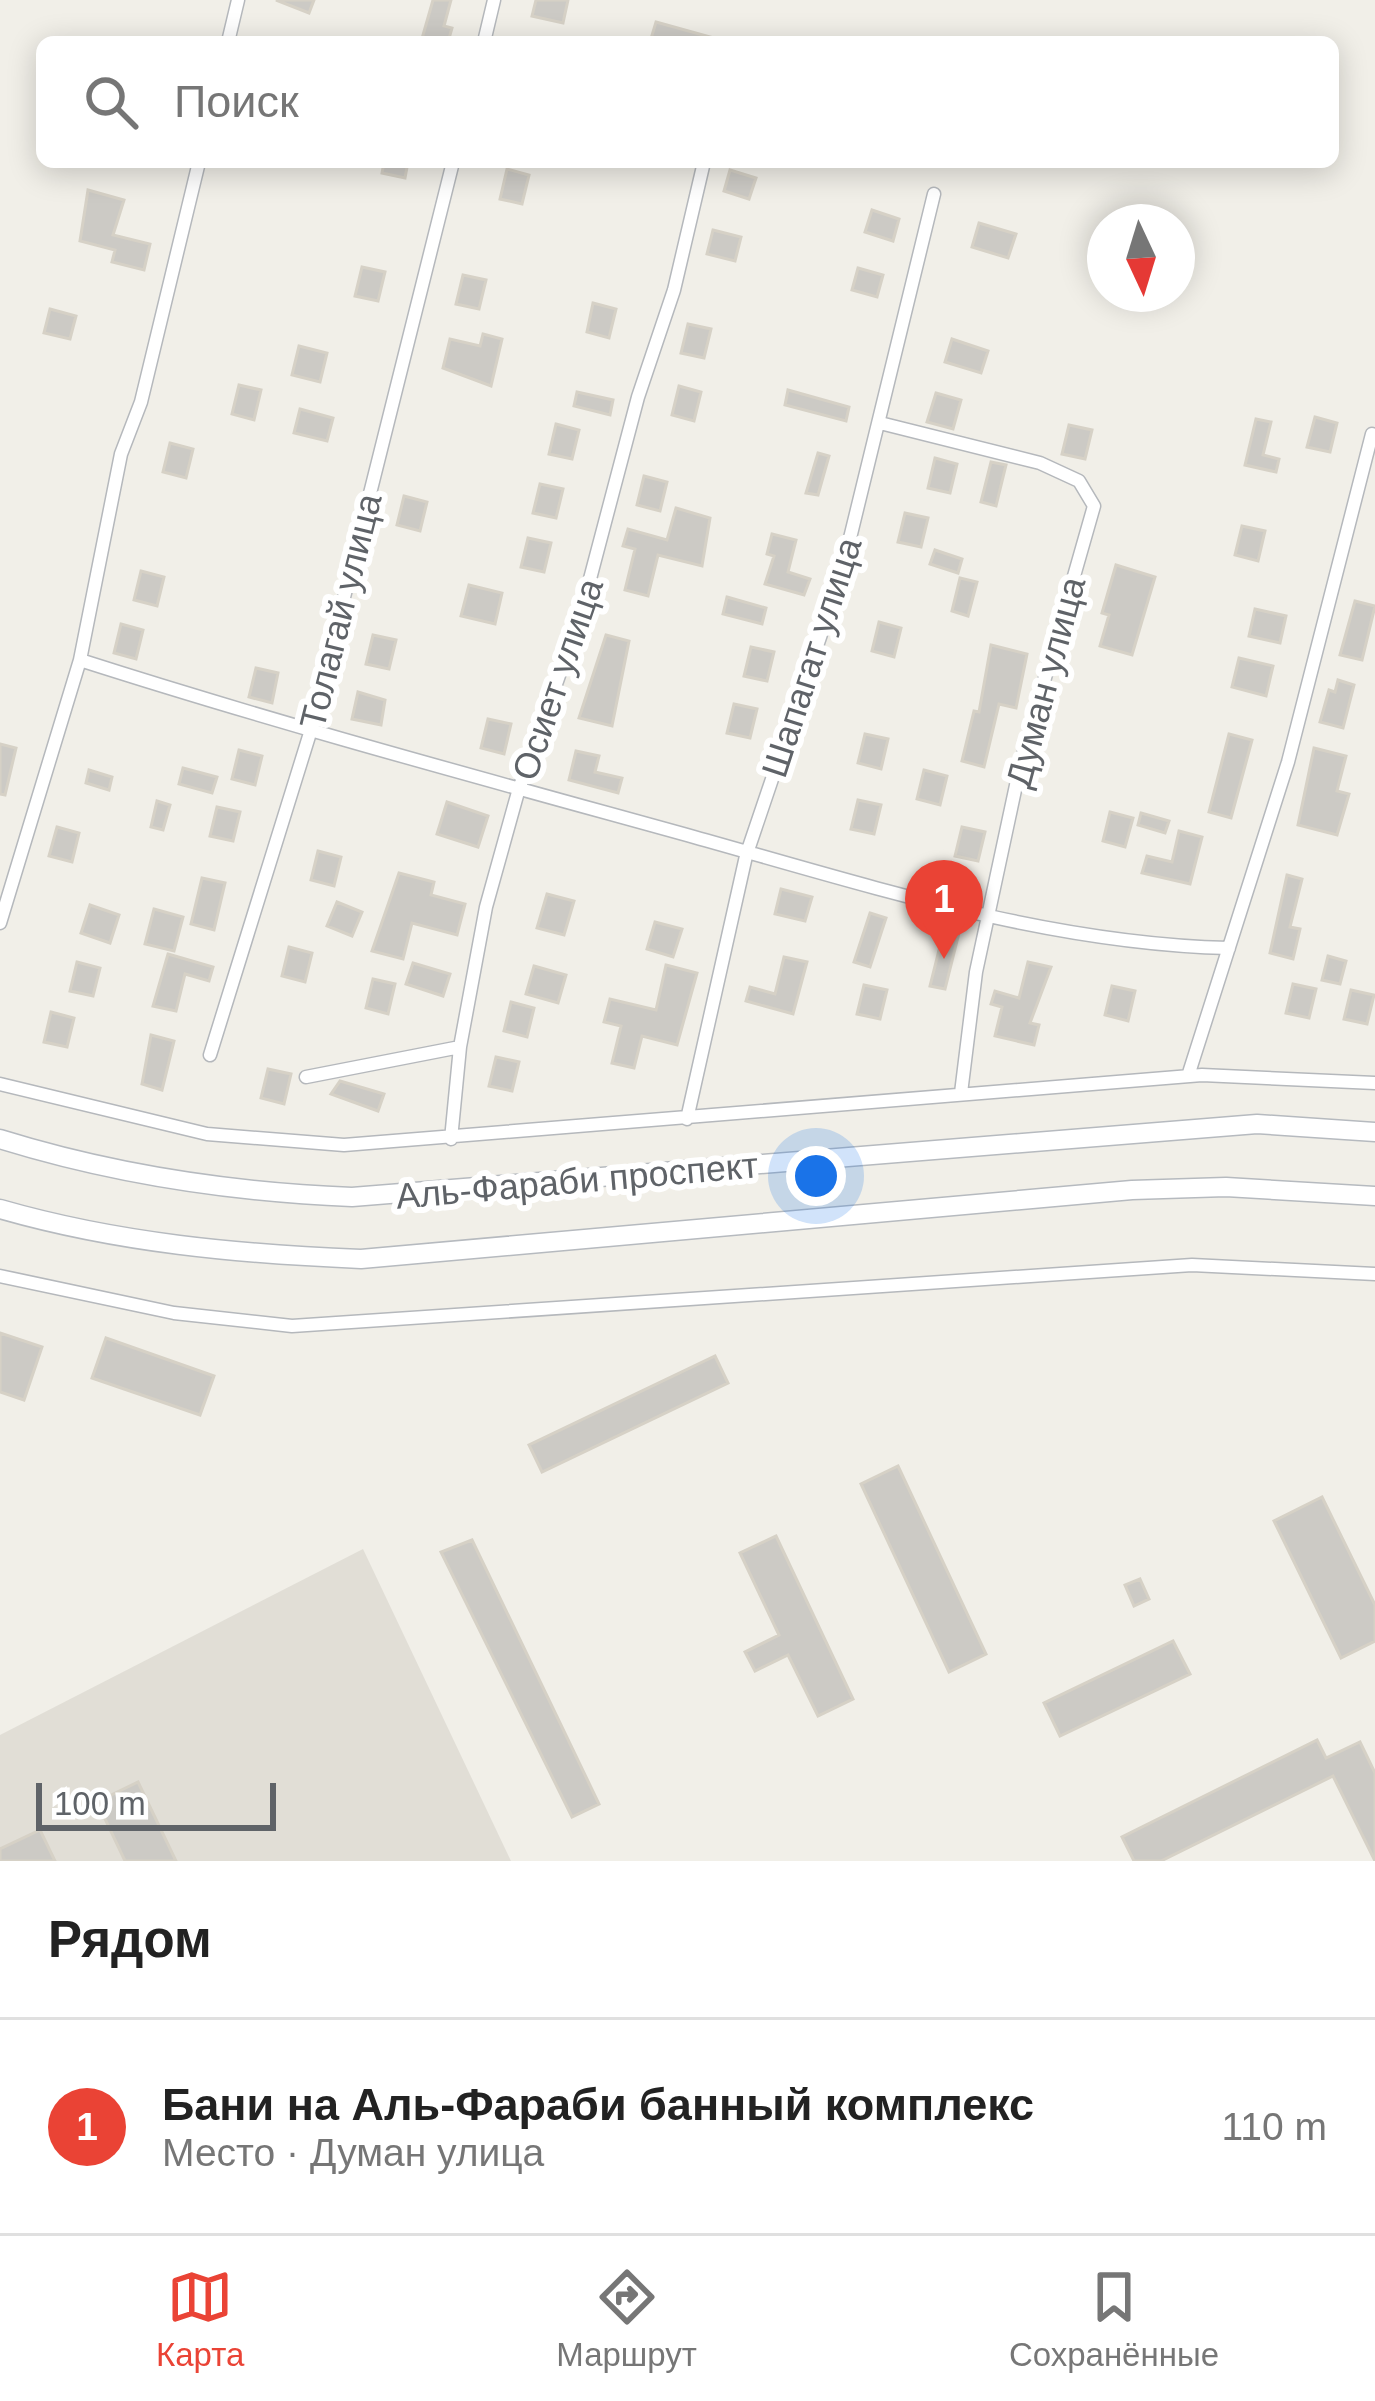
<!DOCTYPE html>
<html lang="ru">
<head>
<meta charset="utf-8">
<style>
  body { margin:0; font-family:Helvetica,sans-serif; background:#f2f2f2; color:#222 }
  .compass { position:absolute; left:1087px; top:204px; width:108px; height:108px; border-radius:50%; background:#fff; box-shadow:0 6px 30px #0003; rotate:176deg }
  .scale { position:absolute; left:36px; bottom:30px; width:240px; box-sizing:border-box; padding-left:12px; border:6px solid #5f6368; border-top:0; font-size:33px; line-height:42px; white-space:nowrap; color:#5f6368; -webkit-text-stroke:9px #fff; paint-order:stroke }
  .you { position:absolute; left:816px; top:1176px; width:42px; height:42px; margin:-30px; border:9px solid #fff; border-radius:50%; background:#1a73e8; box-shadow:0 0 0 18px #1a73e833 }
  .badge { display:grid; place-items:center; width:78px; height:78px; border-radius:50%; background:#ea4335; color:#fff; font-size:39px; font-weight:700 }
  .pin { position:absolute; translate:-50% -99px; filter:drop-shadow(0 3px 6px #0008) }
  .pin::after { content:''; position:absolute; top:63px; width:42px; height:36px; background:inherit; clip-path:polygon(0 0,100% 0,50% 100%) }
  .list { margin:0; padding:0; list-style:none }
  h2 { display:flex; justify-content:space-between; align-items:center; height:156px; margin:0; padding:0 48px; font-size:51px }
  h2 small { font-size:39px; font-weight:400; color:#767676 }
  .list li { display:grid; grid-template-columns:78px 1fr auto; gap:36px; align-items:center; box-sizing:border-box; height:216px; padding:0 48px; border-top:3px solid #e0e0e0 }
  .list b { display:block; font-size:45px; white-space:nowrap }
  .list p { margin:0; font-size:39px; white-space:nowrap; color:#767676 }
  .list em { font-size:39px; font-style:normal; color:#767676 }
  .icon { flex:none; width:66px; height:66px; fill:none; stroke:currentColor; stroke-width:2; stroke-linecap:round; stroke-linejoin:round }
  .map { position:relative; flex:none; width:1375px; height:1861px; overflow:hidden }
  .search { position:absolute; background:#fff; box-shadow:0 6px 30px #0003; left:36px; right:36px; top:36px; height:132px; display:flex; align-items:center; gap:30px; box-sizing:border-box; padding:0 42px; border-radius:18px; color:#767676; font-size:45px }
  .sheet { height:372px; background:#fff }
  nav { display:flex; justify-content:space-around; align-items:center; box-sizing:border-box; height:168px; border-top:3px solid #e0e0e0; background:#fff; font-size:33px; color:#767676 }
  nav a { display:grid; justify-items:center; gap:6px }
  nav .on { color:#ea4335 }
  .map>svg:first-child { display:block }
  .education { fill:#e1ded6 }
  .building { fill:#cccac5; stroke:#d6d1c6; stroke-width:3 }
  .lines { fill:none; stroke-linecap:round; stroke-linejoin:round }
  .street-casing { stroke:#b5b8bc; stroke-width:15 }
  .secondary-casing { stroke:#b6babf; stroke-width:21 }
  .street { stroke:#fff; stroke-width:12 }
  .secondary { stroke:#fff; stroke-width:18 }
  .labels { text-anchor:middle; stroke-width:12; stroke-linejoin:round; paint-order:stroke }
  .street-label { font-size:36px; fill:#5f6368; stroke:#fff }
</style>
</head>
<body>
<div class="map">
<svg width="1375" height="1861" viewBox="0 0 1375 1861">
  <rect width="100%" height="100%" fill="#f1efe8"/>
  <path class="education" d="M363,1549l148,312h-511v-126z"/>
  <path class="building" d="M276,0h38l-5,13z
    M433,0h18l-7,26 8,2 -4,14h-27z
    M536,0h32l-5,23 -31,-7z
    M656,22l58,16 -1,4h-63z
    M384,162h24l-3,16 -23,-5z
    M507,169l22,6 -7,29 -22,-5z
    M730,170l26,8 -7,21 -25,-8z
    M88,190l36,10 -11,35 37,9 -6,26 -32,-8 3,-12 -35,-9z
    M872,210l27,9 -6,22 -28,-9z
    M979,223l37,11 -8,24 -36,-11z
    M713,230l28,7 -6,24 -28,-7z
    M362,267l23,5 -7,29 -23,-5z
    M858,268l25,7 -6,22 -25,-7z
    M463,275l23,5 -7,29 -23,-5z
    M593,303l23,6 -7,29 -22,-6z
    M50,309l26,7 -6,23 -26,-6z
    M688,324l23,5 -7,29 -23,-5z
    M483,334l19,5 -11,47 -48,-18 7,-29 30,7z
    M952,339l36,12 -7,22 -36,-11z
    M299,346l28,7 -7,29 -28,-7z
    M239,385l22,5 -7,30 -22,-6z
    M679,386l22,6 -7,29 -22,-6z
    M788,390l61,17 -3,14 -61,-16z
    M577,392l36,8 -3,15 -36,-9z
    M936,393l25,7 -8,29 -26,-7z
    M300,409l33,9 -6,23 -33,-8z
    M1315,417l22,6 -7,29 -23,-5z
    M1256,419l15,3 -8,33 16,4 -3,13 -31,-7z
    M556,424l23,6 -7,29 -23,-5z
    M1069,425l23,5 -7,29 -23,-5z
    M170,443l23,6 -7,29 -23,-6z
    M818,453l11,3 -11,39 -12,-2z
    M935,458l22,6 -7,29 -22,-5z
    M991,462l15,3 -10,41 -15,-4z
    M644,476l23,6 -7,29 -23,-6z
    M540,484l23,5 -7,29 -23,-5z
    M404,496l23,6 -7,29 -23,-6z
    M676,508l34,10 -8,48 -44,-11 -10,41 -23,-6 10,-41 -12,-3 5,-17 39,11z
    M905,513l23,5 -7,29 -23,-5z
    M1242,526l23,5 -7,30 -23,-6z
    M772,534l24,6 -8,32 22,7 -6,16 -39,-11 9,-28 -7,-2z
    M528,538l23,5 -7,29 -23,-5z
    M935,550l27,9 -4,14 -28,-9z
    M1116,565l39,12 -23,78 -32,-9 9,-31 -7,-2z
    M141,571l23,6 -7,29 -23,-6z
    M960,578l17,4 -9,34 -16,-5z
    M469,585l33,8 -7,31 -34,-8z
    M727,597l39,11 -4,16 -39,-10z
    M1355,601l20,5 -13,54 -22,-5z
    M1255,609l31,7 -6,27 -31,-7z
    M879,622l22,6 -7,29 -22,-6z
    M121,624l22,6 -7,29 -22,-6z
    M373,635l23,5 -7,29 -23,-5z
    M606,635l23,6 -17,85 -33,-8z
    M991,645l36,9 -11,54 -17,-4 -15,63 -22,-6 12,-50 5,1z
    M751,647l23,5 -7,29 -23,-5z
    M1239,658l34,8 -7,30 -34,-9z
    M256,668l22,5 -6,30 -23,-6z
    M1338,680l16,5 -11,43 -23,-6 9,-32 6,2z
    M358,692l27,8 -4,25 -29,-6z
    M734,704l23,5 -7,29 -23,-5z
    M488,719l23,5 -7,30 -23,-6z
    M865,734l23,5 -7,30 -23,-6z
    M1229,734l23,6 -21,78 -22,-6z
    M0,744l16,4 -11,47 -5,-1z
    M1314,748l32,8 -9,35 12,3 -12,41 -39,-10z
    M239,750l23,6 -7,29 -23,-6z
    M576,751l23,5 -4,16 27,6 -4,15 -49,-13z
    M183,768l34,9 -5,16 -33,-9z
    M89,770l23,7 -3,13 -23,-7z
    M924,770l23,6 -7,29 -23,-6z
    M858,800l23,5 -7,29 -23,-5z
    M157,801l13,4 -7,25 -12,-3z
    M447,802l41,14 -10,31 -41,-13z
    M217,807l23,5 -7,29 -23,-5z
    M1110,812l23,6 -8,29 -22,-6z
    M1141,813l28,8 -4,12 -27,-8z
    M57,827l22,6 -7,29 -23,-6z
    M962,827l23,5 -7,29 -23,-5z
    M1179,831l23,6 -12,47 -48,-11 5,-17 25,6z
    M318,851l23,6 -7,29 -23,-6z
    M399,873l35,9 -3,13 34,9 -8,31 -45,-12 -9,36 -31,-8z
    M1287,875l15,4 -12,48 10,2 -7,30 -23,-6z
    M202,878l23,5 -11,47 -23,-6z
    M781,889l31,8 -7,24 -30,-7z
    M547,894l27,7 -10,34 -27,-7z
    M337,902l25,10 -10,24 -25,-10z
    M90,905l29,10 -9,28 -29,-10z
    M154,909l29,8 -9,34 -29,-7z
    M870,913l16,5 -16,49 -16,-5z
    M655,922l27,7 -9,28 -26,-8z
    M944,930l15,3 -14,56 -15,-3z
    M289,947l23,6 -7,29 -23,-6z
    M168,954l45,13 -4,14 -24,-7 -9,37 -23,-5z
    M1328,956l18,5 -6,23 -18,-4z
    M784,957l23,5 -14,52 -47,-13 4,-14 25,7z
    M77,962l23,6 -7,28 -23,-5z
    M1028,962l23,5 -21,56 9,2 -5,20 -39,-9 7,-29 -11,-3 4,-13 24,7z
    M413,963l37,11 -7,22 -37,-12z
    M666,965l31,8 -20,72 -35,-9 -8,32 -22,-5 9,-37 -17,-4 6,-23 46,11z
    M534,966l32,9 -8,28 -32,-9z
    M373,979l22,5 -7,30 -22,-6z
    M1293,984l23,5 -7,29 -23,-5z
    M864,985l23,5 -7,29 -23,-5z
    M1112,986l23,5 -7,30 -23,-6z
    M1351,990l23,5 -7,29 -23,-5z
    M511,1002l23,6 -7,29 -23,-6z
    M51,1012l23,6 -7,29 -23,-5z
    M151,1035l23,6 -12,49 -20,-6z
    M496,1057l23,5 -7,29 -23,-5z
    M268,1069l23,5 -7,30 -23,-6z
    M340,1081l44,13 -6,17 -47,-17z
    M0,1333l42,14 -18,53 -24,-8z
    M106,1338l108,38 -14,39 -108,-37z
    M715,1356l13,27 -186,89 -13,-27z
    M898,1466l88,188 -37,18 -88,-188z
    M1322,1497l53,108v36l-34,17 -67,-137z
    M776,1536l77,163 -35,17 -30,-61 -33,16 -10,-19 34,-17 -39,-82z
    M472,1540l127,264 -27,13 -131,-265z
    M1140,1579l9,20 -15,7 -9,-21z
    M1173,1641l17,33 -130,62 -16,-33z
    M1317,1740l9,18 34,-16 15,31v88l-42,-85 -172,85h-27l-12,-24z
    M138,1782l38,79h-51l-28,-59z
    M40,1830l15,31h-55v-12z"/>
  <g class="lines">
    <g class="street-casing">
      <path id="street" d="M228,42l10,-42
        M484,42l10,-42
        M880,423l160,40 39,18 15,25 -73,256 -45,210 -15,121
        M80,660c203,65 408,120 614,177 172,48 354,107 535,111
        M0,923l80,-263 41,-206 20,-52 58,-240
        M210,1055l100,-322 143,-571
        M1188,1076l100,-314 84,-328
        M306,1077l154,-30 26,-140 32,-115 63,-179 57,-216 36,-107 30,-128
        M0,1084l207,50 137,11 858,-70 173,8
        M687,1119l59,-263 95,-281 93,-381
        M451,1139l9,-92
        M0,1276l174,37 118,13 900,-61 183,9"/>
    </g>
    <g class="secondary-casing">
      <path id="secondary" d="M0,1139c116,36 230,53 352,58l905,-73 118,8
        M0,1209c118,34 239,45 361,50l771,-69 94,-3 149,9"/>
    </g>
    <use href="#street" class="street"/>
    <use href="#secondary" class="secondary"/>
  </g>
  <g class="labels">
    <g class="street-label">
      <text transform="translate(340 611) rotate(-76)" y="13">Толагай улица</text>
      <text transform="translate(811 657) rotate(-72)" y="13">Шапагат улица</text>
      <text transform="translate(557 679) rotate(-71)" y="13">Осиет улица</text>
      <text transform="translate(1045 682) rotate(-75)" y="13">Думан улица</text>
      <text transform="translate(577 1180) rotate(-5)" y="13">Аль-Фараби проспект</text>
    </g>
  </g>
</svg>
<svg class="compass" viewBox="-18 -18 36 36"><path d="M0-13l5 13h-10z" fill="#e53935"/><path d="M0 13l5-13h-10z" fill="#767676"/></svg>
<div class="scale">100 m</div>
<div class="you"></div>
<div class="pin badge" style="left:944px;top:959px">1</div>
<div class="search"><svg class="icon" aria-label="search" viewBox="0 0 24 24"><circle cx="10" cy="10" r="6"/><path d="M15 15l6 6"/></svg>Поиск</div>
</div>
<section class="sheet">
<h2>Рядом<small></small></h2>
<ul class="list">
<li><span class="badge">1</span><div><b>Бани на Аль-Фараби банный комплекс</b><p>Место · Думан улица</p></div><em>110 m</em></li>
</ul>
</section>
<nav>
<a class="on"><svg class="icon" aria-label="map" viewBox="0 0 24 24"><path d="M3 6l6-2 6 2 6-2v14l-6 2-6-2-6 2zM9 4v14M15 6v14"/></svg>Карта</a>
<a><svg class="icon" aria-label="directions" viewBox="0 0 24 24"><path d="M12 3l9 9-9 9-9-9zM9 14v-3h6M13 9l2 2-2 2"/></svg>Маршрут</a>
<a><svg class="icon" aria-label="saved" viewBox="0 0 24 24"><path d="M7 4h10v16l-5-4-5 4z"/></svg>Сохранённые</a>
</nav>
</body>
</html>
